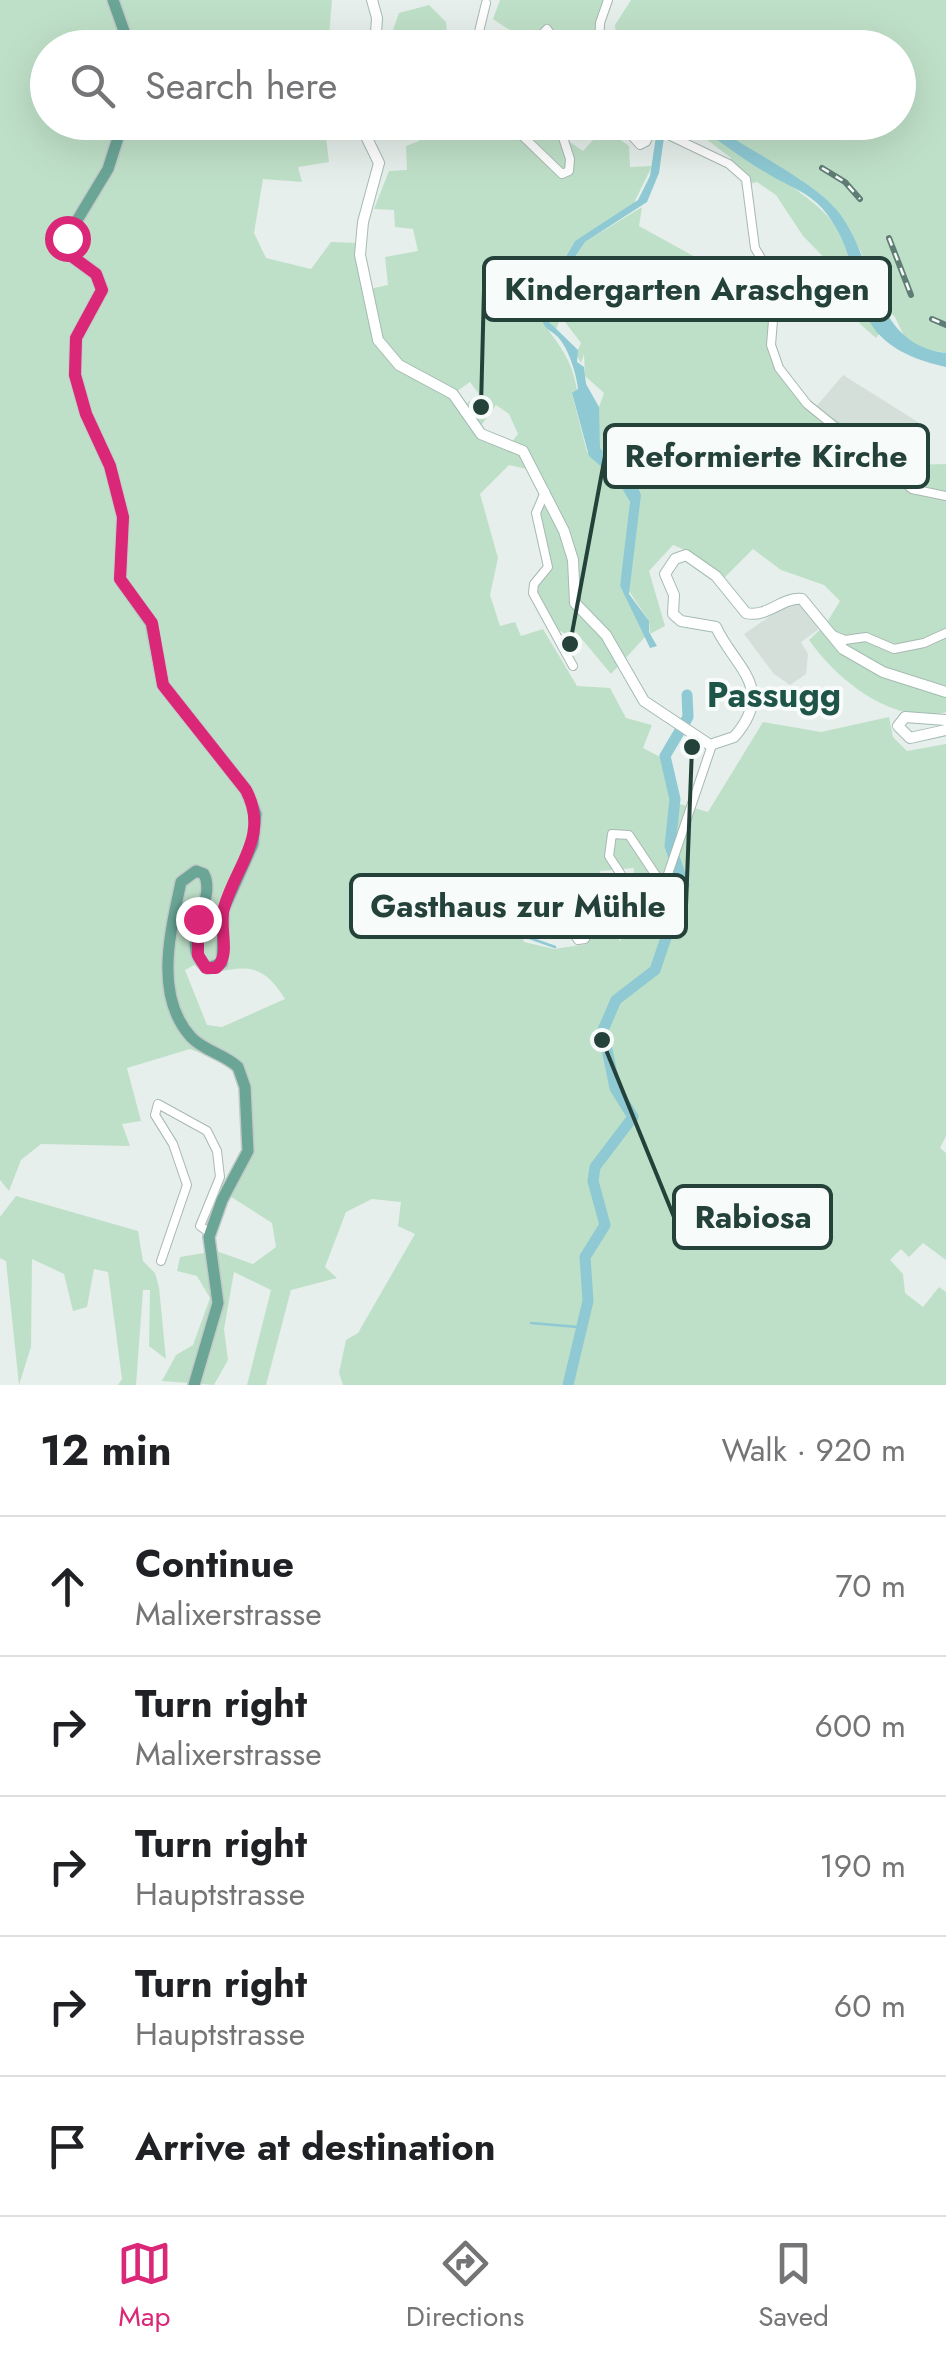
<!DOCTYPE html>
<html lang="en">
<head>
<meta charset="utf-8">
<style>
  body { margin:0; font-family:Jost,sans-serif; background:#f2f2f2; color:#202124 }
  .stop { position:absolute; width:30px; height:30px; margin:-22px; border:8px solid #db2777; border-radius:50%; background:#fff }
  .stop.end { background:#db2777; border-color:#fff; box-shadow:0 2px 10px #0008 }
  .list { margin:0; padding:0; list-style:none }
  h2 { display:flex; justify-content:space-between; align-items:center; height:130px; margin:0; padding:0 40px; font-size:42px }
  h2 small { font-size:32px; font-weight:400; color:#757577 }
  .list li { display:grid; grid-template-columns:65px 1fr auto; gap:30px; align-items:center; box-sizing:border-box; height:140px; padding:0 40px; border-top:2px solid #e0e0e0 }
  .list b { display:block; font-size:38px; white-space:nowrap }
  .list p { margin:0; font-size:32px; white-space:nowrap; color:#757577 }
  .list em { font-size:32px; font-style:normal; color:#757577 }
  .icon { flex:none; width:55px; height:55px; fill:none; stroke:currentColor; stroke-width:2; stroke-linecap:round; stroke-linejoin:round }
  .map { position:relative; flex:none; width:946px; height:1385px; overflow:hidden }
  .search { position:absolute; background:#fff; box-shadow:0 10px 40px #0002; left:30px; right:30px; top:30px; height:110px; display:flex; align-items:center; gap:25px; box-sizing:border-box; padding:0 35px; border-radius:55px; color:#757577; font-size:38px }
  .sheet { height:830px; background:#fff }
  nav { display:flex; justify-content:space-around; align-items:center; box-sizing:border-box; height:140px; border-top:2px solid #e0e0e0; background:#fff; font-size:28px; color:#757577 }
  nav a { display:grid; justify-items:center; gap:5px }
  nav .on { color:#db2777 }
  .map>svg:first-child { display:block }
  .built { fill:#d4dfda }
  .green { fill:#bfe0c8; fill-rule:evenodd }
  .water { fill:#8ec9d4 }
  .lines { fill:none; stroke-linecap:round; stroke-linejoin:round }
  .stream { stroke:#8ec9d4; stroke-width:2.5 }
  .river { stroke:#8ec9d4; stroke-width:11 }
  .street-casing { stroke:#a8b8b2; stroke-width:10 }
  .secondary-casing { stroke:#a4bbb3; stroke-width:12 }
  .primary-casing { stroke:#c2cac8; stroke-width:14 }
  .street { stroke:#fff; stroke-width:8 }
  .secondary { stroke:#fff; stroke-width:10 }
  .primary { stroke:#6aa596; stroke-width:11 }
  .rail-casing { stroke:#5f7d75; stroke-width:6 }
  .rail { stroke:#f7fbf9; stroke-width:2.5; stroke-dasharray:8; stroke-linecap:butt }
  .route { stroke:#db2777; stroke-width:12 }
  .labels { text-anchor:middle; stroke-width:8; stroke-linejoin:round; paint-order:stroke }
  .quarter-label { font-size:35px; font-weight:bold; fill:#1f5548; stroke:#f7fbf9 }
  .leader { fill:none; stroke:#24423a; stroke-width:4 }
  .callout-dot { fill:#24423a; stroke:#f7fbf9; stroke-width:4 }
  .callout { fill:#f7fbf9; stroke:#24423a; stroke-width:4 }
  .callout-label { font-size:32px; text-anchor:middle; font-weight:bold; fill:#24423a }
</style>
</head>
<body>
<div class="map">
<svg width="946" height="1385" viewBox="0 0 946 1385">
  <rect width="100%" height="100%" fill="#e6efeb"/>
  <path class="built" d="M843,375l75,47 -10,43 -26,-14 -5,9 -37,-27 4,-8 -30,-16z
    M795,599l11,4 16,24 -21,15 7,12 -2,20 -16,11 -16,-11 -30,-40z"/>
  <path class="green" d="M0,0h332l-4,47 -280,1v74l301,1 -24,7 4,32 -31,5 4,15 -39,-3 -9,54 12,25 45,11 20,-27 29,1 5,47 23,-5 -3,-28 33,-6 -5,-22 -18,-2 -1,-17 -20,-1 15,-38 18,-1 -1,-24 13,-5 -1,-18h99l8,7 17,-7 41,28 21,-23 25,18 1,21 22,-1 -19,39 -58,36 -26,45v9l36,-53 57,-35 -3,19 96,53 34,-10 5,9 -1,77 29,43 42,27 -4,8 37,26 5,-8 27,14 37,-1v248c-53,14 -109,-32 -137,-72l17,-16 14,-23 -16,-16 -43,-15 -28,-21 -30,30 -30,-26 -20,-8 -24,26 16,55 -15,8 -1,-13 -20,-30 11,-94 -10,-28h-10l-20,-21 -2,-38 6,-17 -19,-17 -1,-22 -3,9 -5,-9 5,-11 -16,-21h-6l-3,8 -14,-18 -5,1c15,26 34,39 40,77l-5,4 15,58 31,29 11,17 2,15 -11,73 25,51 -34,37 -35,-42 -7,4 -14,-8 -23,-37 15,-21 -11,-51 9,-27 -14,-22 -22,-5 -29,29 18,64 -8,37 10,31 15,-4 6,14 22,-7 34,57 33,2 16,30 26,7 -9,23 25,13 12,43 28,8 55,-90 58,10 68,-15 4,20 14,14 39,-7v392l-6,12 6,5v107l-23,-17 -14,14 -8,-8 -11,11 13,14 2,19 18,14 16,-20 7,5v93h-603l-4,-12 7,-33 12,-7 57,-99 -17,-8 3,-24 -29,-3 -26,13 -21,55 12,11 -46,12 -25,95h-19l24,-95 -37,-18 -10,57 4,31 -14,25 -52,-4 14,-26 17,-10 17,-47 -13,-22 -20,-5 3,-14 36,-6 37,13 23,-17 -4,-24 -50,-32 21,-33 1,-73 -10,-19 -44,-17 -63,19 14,53 -19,3 8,22 -89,-2 -20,16 -12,31 -9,-11zM470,382l9,12 -12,9 13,24 16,-22 13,9 9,20 -7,9 -39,-18 -19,-31zM634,868l-3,53 -11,20 -19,-25 -7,1 -7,27 -33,5 -30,-7 -4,-12c25,-17 8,-34 54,-46l7,33 7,-1 -1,-24 4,6 11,-5 -2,-22zM196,964l13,10c38,-9 54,-11 76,25l-63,28 -15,-2 -22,-55z
    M500,0h108l-9,47h-72l-5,-9 -29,-19z
    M631,0h315v353l-25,-5 -17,-12 -9,-19 -16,-17 -18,-48 -28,-47 -124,-82 189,-1v-74h-281l-2,-23z
    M429,5l17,17 2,25h-61l12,-34z
    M685,123h8c35,24 125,73 143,104 19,34 19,70 43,107l-3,4 -16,-14 -15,-37 3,-5 -45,-46 -27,-41 -19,-13 -8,2 -20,-20 2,-6z
    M16,1196l122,35 5,30 12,12 4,14 7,72 -17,-13 1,-56h-7l-7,95h-18l4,-6 -14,-107 -14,-3 -7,38 -14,4 -9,-37 -32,-15 -1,88 -12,38 -13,-124 -6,-3v-41z"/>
  <path class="water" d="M658,123h8l-7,50 -12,29 -62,40 -36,53v-9l26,-45 63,-41 12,-24z
    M693,123h16c33,23 105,59 127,86 40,47 34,135 110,144v14c-117,-26 -69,-96 -124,-159 -13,-15 -35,-23 -52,-33 -27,-15 -51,-35 -77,-52z
    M546,319l32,31 -1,12 7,5 2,17 13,23 1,41 20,21 10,-1 11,27 -12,99 20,27v11l8,14 -7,2 -30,-62 10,-84 -12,-21 -29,-25 -17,-63 6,-4c-1,-13 -9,-40 -20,-52 -7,-7 -13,-7 -16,-17z"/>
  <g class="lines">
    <path class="stream" d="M504,929l51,18
      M531,1323l47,4"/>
    <path class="river" d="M568,1385l20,-84 -3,-44 20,-32 -12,-44 2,-14 38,-50 -18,-29 -12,-58 13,-30 39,-30 29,-85 -14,-39 5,-47 -10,-43 23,-39 -1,-22"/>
    <g class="street-casing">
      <path id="street" d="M475,48l11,-45
        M543,48l-2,-13 6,-6 14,19
        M599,48l1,-25 8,-23
        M508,122l54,52 7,-3 1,-12 -12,-37
        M619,122l21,23 6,-3 6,-12
        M641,122l88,42 17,15 9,69 21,36 -5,61 8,23 28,36 105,85 34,7
        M545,492l-9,21 12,54 -14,17 -1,9 40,73
        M833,635l12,5 21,-3 28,12 30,-6 22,-10
        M569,926l9,14 7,-1 14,-39 16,21 8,-4c13,-29 0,-38 -14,-61l3,-22 17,1 30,45h7l46,-135
        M161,1261l26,-76 -14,-41 -18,-29 3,-11 49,27 10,20 3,26 -20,49 10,7"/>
    </g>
    <g class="secondary-casing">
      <path id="secondary" d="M372,0l5,18 -2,30
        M359,122l20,41 -16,59 -3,33 18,85 21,25 54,29 28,40 42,17 41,80 9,29 2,43 31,32 38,66 66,44 24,-8c43,-49 0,-70 -18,-110l-35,-6 -8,-7 1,-19 -9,-21 10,-15 11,-4 30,21 30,37c22,5 35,-16 56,-14l41,50 40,23 63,20
        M946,720l-41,-3 -7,9 12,12 36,-8"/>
    </g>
    <g class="primary-casing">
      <path id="primary" d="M113,0l17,48
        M123,122l-15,47 -41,68 3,18 26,19 6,16 -26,48 -1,37 11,39 24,52 13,51 -3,62 31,44 12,62 83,105 10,24 -3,30 -30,67 -1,52 -14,5c-33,-23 10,-67 -4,-94l-8,-3 -15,11c-10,48 -28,113 10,155 13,14 33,17 47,30l7,20 3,64 -26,49 -13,37 9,66 -24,82"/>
    </g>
    <use href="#street" class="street"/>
    <use href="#secondary" class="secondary"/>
    <use href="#primary" class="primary"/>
    <g class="rail-casing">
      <path id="rail" d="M822,168l23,14 15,17
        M889,238l22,57
        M932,319l14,6"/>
    </g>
    <use href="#rail" class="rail"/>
  </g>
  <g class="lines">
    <path class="route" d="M67,238l3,17 26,19 6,16 -26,48 -1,37 11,39 24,52 13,51 -3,62 32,44 11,62 83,105c24,46 -10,75 -22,118 -6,20 8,46 -8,60h-10l-8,-13v-36"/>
  </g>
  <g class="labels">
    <g class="quarter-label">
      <text x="774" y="707">Passugg</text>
    </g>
  </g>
  <path class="leader" d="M481 407L484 289M570 644L605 456M692 747L686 906M602 1040L674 1217"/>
  <g class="callout-dot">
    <circle cx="481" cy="407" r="10"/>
    <circle cx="570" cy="644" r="10"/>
    <circle cx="692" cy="747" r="10"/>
    <circle cx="602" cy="1040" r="10"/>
  </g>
  <g class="callout">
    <rect x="484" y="258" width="406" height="62" rx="10"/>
    <rect x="605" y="425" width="323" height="62" rx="10"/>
    <rect x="351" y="875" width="335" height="62" rx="10"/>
    <rect x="674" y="1186" width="157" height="62" rx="10"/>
  </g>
  <g class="callout-label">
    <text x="687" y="300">Kindergarten Araschgen</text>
    <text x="766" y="467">Reformierte Kirche</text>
    <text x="518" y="917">Gasthaus zur Mühle</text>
    <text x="753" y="1228">Rabiosa</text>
  </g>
</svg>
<div class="stop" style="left:67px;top:238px"></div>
<div class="stop end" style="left:198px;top:919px"></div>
<div class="search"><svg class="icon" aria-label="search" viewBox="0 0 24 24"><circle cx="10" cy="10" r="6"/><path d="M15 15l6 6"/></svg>Search here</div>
</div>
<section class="sheet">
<h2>12 min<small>Walk · 920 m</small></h2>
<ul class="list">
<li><svg class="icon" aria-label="ahead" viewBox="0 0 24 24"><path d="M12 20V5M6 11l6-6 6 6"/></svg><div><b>Continue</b><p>Malixerstrasse</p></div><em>70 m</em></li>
<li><svg class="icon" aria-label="right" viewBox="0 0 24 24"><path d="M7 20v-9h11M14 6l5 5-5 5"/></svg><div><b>Turn right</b><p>Malixerstrasse</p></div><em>600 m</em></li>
<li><svg class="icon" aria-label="right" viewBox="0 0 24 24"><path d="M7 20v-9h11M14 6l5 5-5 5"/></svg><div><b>Turn right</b><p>Hauptstrasse</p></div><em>190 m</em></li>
<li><svg class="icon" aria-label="right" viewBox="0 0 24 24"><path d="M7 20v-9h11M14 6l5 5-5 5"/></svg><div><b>Turn right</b><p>Hauptstrasse</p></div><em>60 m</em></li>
<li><svg class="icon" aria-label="arrive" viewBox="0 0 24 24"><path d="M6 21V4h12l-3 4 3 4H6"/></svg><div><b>Arrive at destination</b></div></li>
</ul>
</section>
<nav>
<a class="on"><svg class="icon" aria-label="map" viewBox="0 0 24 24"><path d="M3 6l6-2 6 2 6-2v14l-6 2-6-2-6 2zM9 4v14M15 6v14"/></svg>Map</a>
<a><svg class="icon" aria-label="directions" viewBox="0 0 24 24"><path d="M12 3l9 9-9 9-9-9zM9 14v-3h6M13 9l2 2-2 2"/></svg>Directions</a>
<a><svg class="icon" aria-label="saved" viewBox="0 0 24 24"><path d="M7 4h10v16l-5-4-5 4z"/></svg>Saved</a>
</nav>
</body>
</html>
